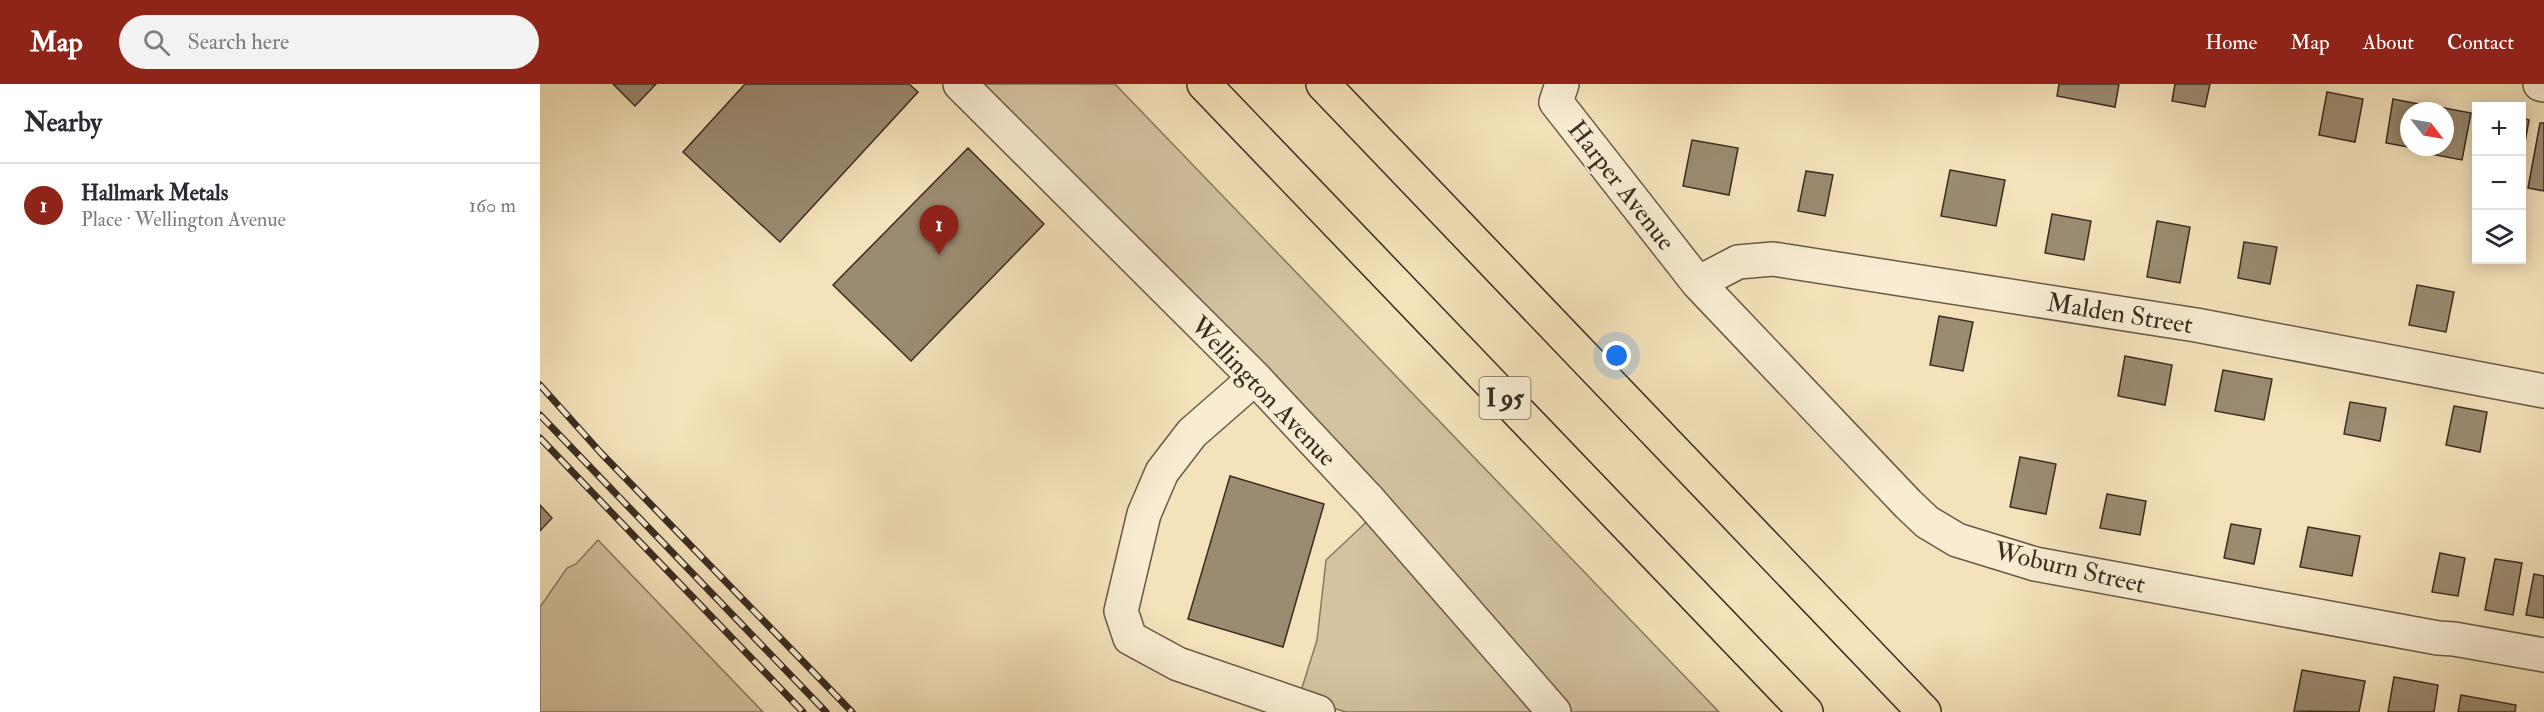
<!DOCTYPE html>
<html lang="en">
<head>
<meta charset="utf-8">
<style>
  body { margin:0; font-family:"IM FELL Double Pica",serif; background:#f2f2f3; color:#2b2b33 }
  .controls { position:absolute; right:18px; top:18px; display:grid; overflow:hidden; border-radius:0px; box-shadow:0 3px 15px #0003 }
  .controls button { width:54px; height:54px; display:grid; place-items:center; padding:0; border:0; border-bottom:2px solid #e1e1e2; background:#fff; color:#2b2b33; font:30px sans-serif }
  .compass { position:absolute; left:1860px; top:18px; width:54px; height:54px; border-radius:50%; background:#fff; box-shadow:0 3px 15px #0003; rotate:121deg }
  .you { position:absolute; left:1077px; top:272px; width:21px; height:21px; margin:-15px; border:4px solid #fff; border-radius:50%; background:#1a73e8; box-shadow:0 0 0 9px #1a73e833 }
  .badge { display:grid; place-items:center; width:39px; height:39px; border-radius:50%; background:#8f2418; color:#fff; font-size:20px; font-weight:700 }
  .pin { position:absolute; translate:-50% -50px; filter:drop-shadow(0 2px 3px #0008) }
  .pin::after { content:''; position:absolute; top:32px; width:21px; height:18px; background:inherit; clip-path:polygon(0 0,100% 0,50% 100%) }
  .list { margin:0; padding:0; list-style:none }
  h2 { display:flex; justify-content:space-between; align-items:center; height:78px; margin:0; padding:0 24px; font-size:26px }
  h2 small { font-size:20px; font-weight:400; color:#7c7c81 }
  .list li { display:grid; grid-template-columns:39px 1fr auto; gap:18px; align-items:center; box-sizing:border-box; height:84px; padding:0 24px; border-top:2px solid #e1e1e2 }
  .list b { display:block; font-size:22px; white-space:nowrap }
  .list p { margin:0; font-size:20px; white-space:nowrap; color:#7c7c81 }
  .list em { font-size:20px; font-style:normal; color:#7c7c81 }
  .icon { flex:none; width:33px; height:33px; fill:none; stroke:currentColor; stroke-width:2; stroke-linecap:round; stroke-linejoin:round }
  .map { position:relative; flex:none; width:2004px; height:628px; overflow:hidden }
  header { display:flex; align-items:center; gap:36px; box-sizing:border-box; height:84px; padding:0 30px; background:#8f2418; color:#fff }
  header strong { font-size:28px }
  nav { display:flex; gap:33px; margin-inline-start:auto; font-size:21px }
  .search { width:420px; height:54px; background:#f2f2f3; display:flex; align-items:center; gap:15px; box-sizing:border-box; padding:0 21px; border-radius:33px; color:#7c7c81; font-size:22px }
  main { display:flex }
  aside { flex:1; background:#fff }
  .map>svg:first-child { display:block }
  .green { fill:#d4c3a0; stroke:#877860; stroke-width:1.5 }
  .building { fill:#9b8b71; stroke:#3a2c21; stroke-width:1.5 }
  .lines { fill:none; stroke-linecap:round; stroke-linejoin:round }
  .minor-casing { stroke:#685a47; stroke-width:36 }
  .highway-casing { stroke:#3a2c21; stroke-width:36 }
  .minor { stroke:#f8ecd2; stroke-width:33 }
  .highway { stroke:#f4e2ba; stroke-width:33 }
  .rail-casing { stroke:#3a2c21; stroke-width:7 }
  .rail { stroke:#f8ecd2; stroke-width:4.5; stroke-dasharray:14; stroke-linecap:butt }
  .labels { text-anchor:middle; stroke-width:4.5; stroke-linejoin:round; paint-order:stroke }
  .shield { fill:#f8ecd2; stroke:#736656; stroke-width:1.5 }
  .shield-label { font-size:24px; font-weight:bold; fill:#3a2c21 }
  .street-label { font-size:26px; fill:#3a2c21; stroke:#f8ecd2 }
</style>
</head>
<body>
<header>
<strong>Map</strong>
<div class="search"><svg class="icon" aria-label="search" viewBox="0 0 24 24"><circle cx="10" cy="10" r="6"/><path d="M15 15l6 6"/></svg>Search here</div>
<nav><a>Home</a><a>Map</a><a>About</a><a>Contact</a></nav>
</header>
<main>
<aside>
<h2>Nearby<small></small></h2>
<ul class="list">
<li><span class="badge">1</span><div><b>Hallmark Metals</b><p>Place · Wellington Avenue</p></div><em>160 m</em></li>
</ul>
</aside>
<div class="map">
<svg width="2004" height="628" viewBox="0 0 2004 628">
  <rect width="100%" height="100%" fill="#f4e2ba"/>
  <filter id="stains"><feTurbulence type="fractalNoise" baseFrequency=".00333" numOctaves="4"/><feColorMatrix values="0 0 0 0 .2 0 0 0 0 .09 0 0 0 0 .02 0 0 0 .5 -.17"/></filter>
  <radialGradient id="worn" r=".72"><stop offset=".6" stop-color="#630" stop-opacity="0"/><stop offset="1" stop-color="#630" stop-opacity=".3"/></radialGradient>
  <path class="green" d="M417,0h158l604,628h-373l-43,-13 -2,-8 16,-51 9,-80 51,-48z
    M58,456l165,172h-223v-105l27,-39 9,-4z"/>
  <path class="building" d="M73,0h43l-21,22z
    M205,0h164l9,8 -138,150 -97,-90z
    M1519,0h60l-4,23 -58,-11z
    M1635,0h35l-5,23 -33,-6z
    M1787,8l36,7 -8,43 -36,-7z
    M1853,15l31,6 -1,6h-14v36l-23,-4z
    M1899,23l32,6 -9,47 -32,-6 1,-7h14v-36h-7z
    M1982,34l7,2 -7,39z
    M2000,39h4v68l-16,-3z
    M1152,56l46,8 -9,47 -46,-9z
    M428,64l76,76 -133,137 -78,-76z
    M1410,86l55,10 -9,46 -55,-10z
    M1266,87l27,4 -8,41 -27,-5z
    M1512,130l39,7 -7,39 -39,-7z
    M1617,137l33,6 -10,56 -33,-6z
    M1704,158l33,5 -7,37 -32,-6z
    M1877,201l37,7 -8,40 -37,-7z
    M1399,232l34,6 -10,49 -33,-6z
    M1585,272l47,9 -7,40 -47,-9z
    M1683,286l49,9 -8,41 -49,-9z
    M1810,318l36,6 -6,33 -36,-7z
    M1914,322l33,6 -7,40 -34,-7z
    M1480,373l36,7 -10,50 -36,-7z
    M690,392l94,28 -41,143 -95,-28z
    M1567,410l39,7 -6,34 -40,-7z
    M0,421l12,13 -12,13z
    M1691,440l30,5 -7,35 -30,-6z
    M1768,443l52,9 -8,40 -52,-9z
    M1900,469l25,5 -7,38 -26,-4z
    M1955,475l27,4 -9,52 -28,-5z
    M1994,490l10,2v42l-18,-3z
    M1762,586l63,11 -6,31 -65,-1z
    M1854,593l44,8 -4,27h-46z
    M1921,611l55,10 -1,7h-57z"/>
  <g class="lines">
    <g class="minor-casing">
      <path id="minor" d="M420,0l295,294 114,122 185,212
        M1022,0l-6,18 142,181 210,221 19,18 30,18 78,24 403,74 16,1 90,16
        M2000,0l4,1
        M1158,199l40,-21 35,-3 423,66 348,66
        M715,294l-63,55 -30,39 -18,42 -23,97 9,27 48,26 140,48"/>
    </g>
    <g class="highway-casing">
      <path id="highway" d="M664,0l602,628
        M783,0l601,628"/>
    </g>
    <use href="#minor" class="minor"/>
    <use href="#highway" class="highway"/>
    <g class="rail-casing">
      <path id="rail" d="M0,301l61,68 251,259
        M0,331l286,297
        M0,354l263,274"/>
    </g>
    <use href="#rail" class="rail"/>
  </g>
  <g class="labels">
    <rect class="shield" x="939.5" y="293" width="51" height="42" rx="4.5"/>
    <g class="shield-label">
      <text x="965" y="322">I 95</text>
    </g>
    <g class="street-label">
      <text transform="translate(1082 101) rotate(52)" y="9">Harper Avenue</text>
      <text transform="translate(1580 229) rotate(9)" y="9">Malden Street</text>
      <text transform="translate(724 307) rotate(46)" y="9">Wellington Avenue</text>
      <text transform="translate(1530 483) rotate(13)" y="9">Woburn Street</text>
    </g>
  </g>
  <rect width="100%" height="100%" filter="url(#stains)"/>
  <rect width="100%" height="100%" fill="url(#worn)"/>
</svg>
<div class="controls">
<button>+</button>
<button>−</button>
<button><svg class="icon" aria-label="layers" viewBox="0 0 24 24"><path d="M12 4l9 5-9 5-9-5zM3 14l9 5 9-5"/></svg></button>
</div>
<svg class="compass" viewBox="-18 -18 36 36"><path d="M0-13l5 13h-10z" fill="#e53935"/><path d="M0 13l5-13h-10z" fill="#7c7c81"/></svg>
<div class="you"></div>
<div class="pin badge" style="left:399px;top:171px">1</div>
</div>
</main>
</body>
</html>
